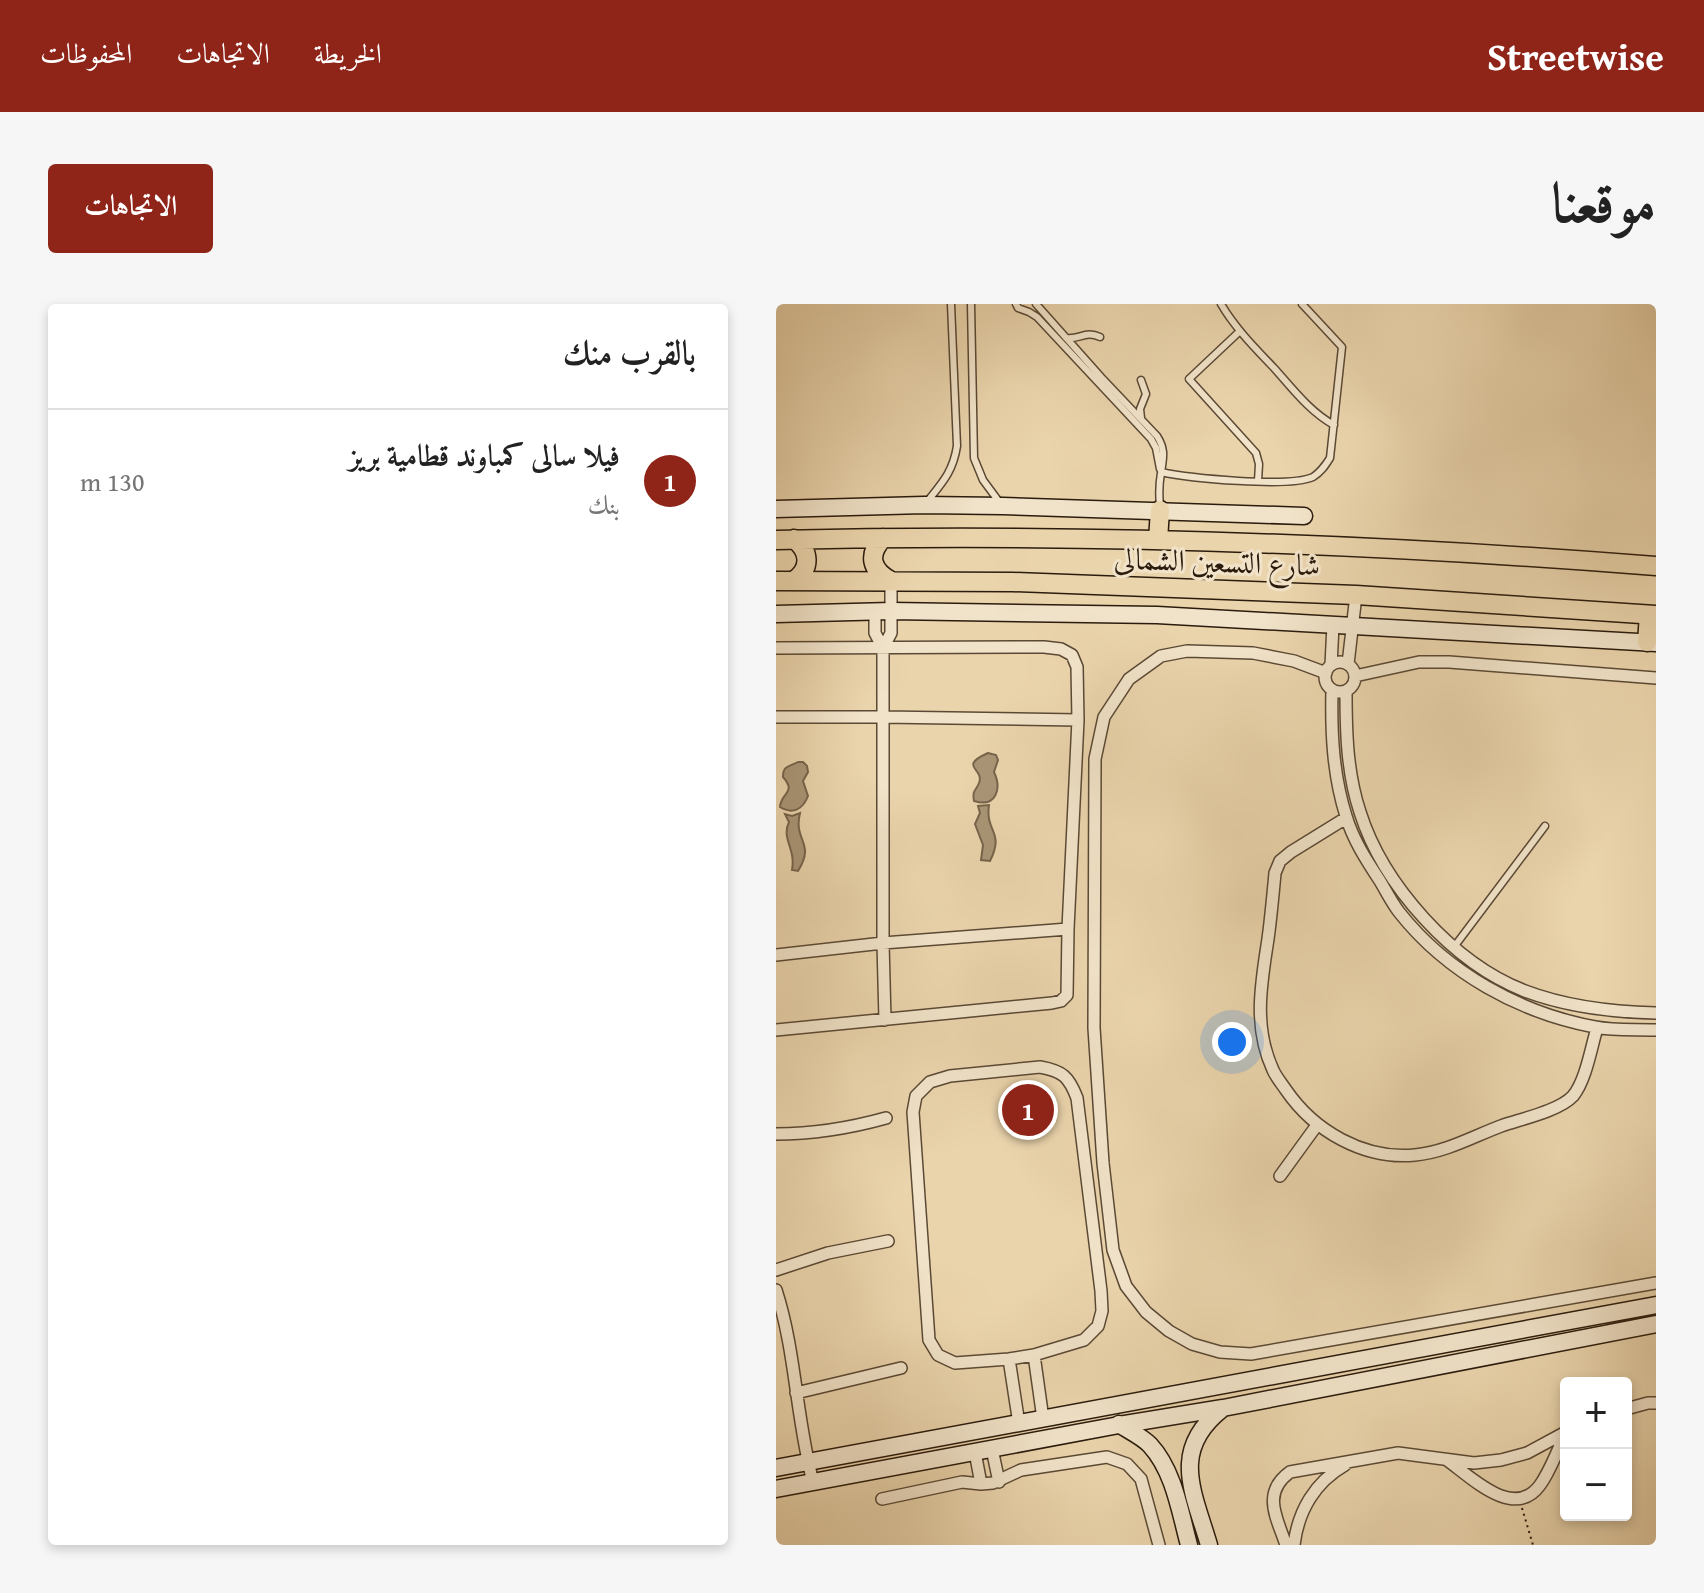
<!DOCTYPE html>
<html lang="ar">
<head>
<meta charset="utf-8">
<style>
  body { margin:0; font-family:"Gentium Book Plus",Amiri,serif; background:#f6f6f6; color:#222; direction:rtl }
  .controls { position:absolute; right:24px; bottom:24px; display:grid; overflow:hidden; border-radius:8px; box-shadow:0 4px 12px #0003 }
  .controls button { width:72px; height:72px; display:grid; place-items:center; padding:0; border:0; border-bottom:2px solid #e0e0e0; background:#fff; color:#222; font:40px sans-serif }
  .you { position:absolute; left:456px; top:738px; width:28px; height:28px; margin:-20px; border:6px solid #fff; border-radius:50%; background:#1a73e8; box-shadow:0 0 0 12px #1a73e833 }
  .badge { display:grid; place-items:center; width:52px; height:52px; border-radius:50%; background:#8f2418; color:#fff; font-size:26px; font-weight:700 }
  .pin { position:absolute; translate:-50% -50%; border:4px solid #fff; box-shadow:0 2px 8px #0006 }
  .list { margin:0; padding:0; list-style:none }
  h2 { display:flex; justify-content:space-between; align-items:center; height:104px; margin:0; padding:0 32px; font-size:34px }
  h2 small { font-size:26px; font-weight:400; color:#767676 }
  .list li { display:grid; grid-template-columns:52px 1fr auto; gap:24px; align-items:center; box-sizing:border-box; height:144px; padding:0 32px; border-top:2px solid #e0e0e0 }
  .list b { display:block; font-size:30px; white-space:nowrap }
  .list p { margin:0; font-size:26px; white-space:nowrap; color:#767676 }
  .list em { font-size:26px; font-style:normal; color:#767676 }
  .map { position:relative; flex:none; width:880px; height:1241px; overflow:hidden; direction:ltr; border-radius:8px }
  header { display:flex; align-items:center; gap:48px; box-sizing:border-box; height:112px; padding:0 40px; background:#8f2418; color:#fff }
  header strong { font-size:38px }
  nav { display:flex; gap:44px; margin-inline-start:auto; font-size:28px }
  .intro { display:flex; align-items:center; justify-content:space-between; box-sizing:border-box; height:192px; padding:0 48px }
  h1 { margin:0; font-size:56px }
  .button { padding:20px 36px; border-radius:8px; background:#8f2418; color:#fff; font-size:28px; font-weight:700 }
  main { display:flex; gap:48px; padding:0 48px }
  aside { flex:1; background:#fff; border-radius:8px; box-shadow:0 4px 12px #0003 }
  .map>svg:first-child { display:block }
  .water { fill:#a99576; stroke:#77644c; stroke-width:2 }
  .lines { fill:none; stroke-linecap:round; stroke-linejoin:round }
  .lane-casing { stroke:#5b4935; stroke-width:9 }
  .street-casing { stroke:#5b4935; stroke-width:14 }
  .secondary-casing { stroke:#2b1b0d; stroke-width:19 }
  .primary-casing { stroke:#2b1b0d; stroke-width:21 }
  .path { stroke:#2b1b0d; stroke-width:2; stroke-dasharray:2 4; stroke-linecap:butt }
  .lane { stroke:#f1e3c9; stroke-width:6 }
  .street { stroke:#f1e3c9; stroke-width:11 }
  .secondary { stroke:#f1e3c9; stroke-width:16 }
  .primary { stroke:#ead4ac; stroke-width:18 }
  .labels { text-anchor:middle; stroke-width:6; stroke-linejoin:round; paint-order:stroke }
  .street-label { font-size:30px; fill:#2b1b0d; stroke:#f1e3c9 }
</style>
</head>
<body>
<header>
<strong>Streetwise</strong>
<nav><a>الخريطة</a><a>الاتجاهات</a><a>المحفوظات</a></nav>
</header>
<div class="intro"><h1>موقعنا</h1><a class="button">الاتجاهات</a></div>
<main>
<div class="map">
<svg width="880" height="1241" viewBox="0 0 880 1241">
  <rect width="100%" height="100%" fill="#ead4ac"/>
  <filter id="stains"><feTurbulence type="fractalNoise" baseFrequency=".0025" numOctaves="4"/><feColorMatrix values="0 0 0 0 .2 0 0 0 0 .09 0 0 0 0 .02 0 0 0 .5 -.17"/></filter>
  <radialGradient id="worn" r=".72"><stop offset=".6" stop-color="#630" stop-opacity="0"/><stop offset="1" stop-color="#630" stop-opacity=".3"/></radialGradient>
  <path class="water" d="M212,449l8,2 2,5 -4,12c8,17 2,36 -20,29 -2,-11 2,-10 5,-18 6,-15 -22,-16 9,-30z
    M22,458h5l4,4 1,6 -5,9 5,15c-5,13 -15,19 -28,11 1,-15 17,-14 3,-30 0,-12 6,-10 15,-15z
    M213,501c-4,28 16,26 1,56l-9,-1 2,-15 -8,-21 5,-11 -2,-7z
    M24,509c-7,29 16,29 -2,58l-6,-1c4,-22 -11,-31 -3,-48l-4,-8 7,2z"/>
  <g class="lines">
    <g class="lane-casing">
      <path id="lane" d="M195,0l3,154 9,22 17,23
        M240,0l2,4 11,4 8,5 114,122 5,9 4,21
        M260,0l65,73 56,59c9,14 6,22 4,37 -2,11 -2,23 -1,33
        M445,0c14,24 34,44 53,64 18,20 36,44 60,57
        M464,27l-51,48 67,74 3,11 -1,17
        M290,34c14,2 19,-8 34,-1
        M365,114l-1,-9 6,-15 -5,-14
        M385,168c27,6 128,16 152,5 8,-5 12,-11 17,-19l12,-111 -40,-43
        M150,199c16,-20 27,-31 31,-57l-6,-142
        M678,643l91,-121"/>
    </g>
    <g class="street-casing">
      <path id="street" d="M99,307v22l8,15
        M0,344l268,-1 17,2 11,6 5,12 1,53 -10,209 -1,66 -6,6 -9,2 -276,27
        M549 373a15 15 0 1 1 30 0a15 15 0 1 1-30 0Z
        M572,360l8,-69
        M555,361l2,-40
        M550,369l-32,-12 -41,-8 -66,-2 -26,5 -32,23 -25,38 -9,42 -1,269 9,135 10,87 13,36 20,26 23,19 23,13 28,8 31,2 405,-71
        M579,372l64,-14h30l207,16
        M556,386c-1,43 1,85 14,126 7,24 21,45 34,65 6,10 12,22 19,31 48,61 121,101 196,115 20,4 41,2 61,3
        M570,387c0,41 1,82 14,121 23,73 93,151 165,179 42,16 86,21 131,22
        M0,413h107l195,3
        M570,514l-55,34 -11,9 -5,12c-2,22 -4,44 -7,66 -7,45 -15,88 5,131 3,7 9,14 13,20 28,41 78,70 129,65 31,-3 57,-18 86,-29 20,-7 58,-15 72,-30 13,-16 18,-48 24,-68
        M0,651l107,-12 185,-14
        M109,716l-2,-77v-295l8,-15v-52
        M264,763c23,4 29,10 37,31l24,193 1,20 -4,15 -14,14 -50,15 -25,4 -54,4 -17,-8 -9,-15 -16,-228 3,-16 14,-14 20,-6z
        M0,830c38,0 74,-6 110,-16
        M504,872l37,-51
        M0,966l52,-17 60,-12
        M0,986c20,62 20,129 37,192
        M258,1051l9,64
        M233,1055l10,65
        M20,1089l105,-25
        M850,1105l22,-6h8
        M216,1145l7,33
        M199,1148l6,32
        M671,1156c24,17 67,61 93,25 11,-15 17,-35 26,-51
        M106,1195l80,-17 19,2 12,-1 28,-13 86,-13 20,7 14,15 18,66
        M510,1241c-9,-27 -25,-52 4,-73l108,-19 76,10 27,-3 26,-7 39,-21
        M518,1241c4,-34 21,-63 51,-80"/>
    </g>
    <g class="secondary-casing">
      <path id="secondary" d="M0,205l148,-4 79,1 301,10
        M0,310l115,-3 266,4 499,28
        M343,1120c10,7 22,12 31,21 24,26 30,67 39,100
        M0,1164l880,-163
        M0,1185l343,-64 104,-17 433,-84
        M433,1241c-16,-54 -39,-95 13,-136"/>
    </g>
    <g class="primary-casing">
      <path id="primary" d="M107,234c-16,17 -12,32 8,43
        M18,235c16,12 17,29 1,41
        M0,236c293,-7 587,3 880,26
        M382,236l2,-30
        M0,277l237,1 343,13 300,20
        M871,338l2,-27"/>
    </g>
    <path class="path" d="M746,1204l11,37"/>
    <use href="#lane" class="lane"/>
    <use href="#street" class="street"/>
    <use href="#secondary" class="secondary"/>
    <use href="#primary" class="primary"/>
  </g>
  <g class="labels">
    <g class="street-label">
      <text transform="translate(441 258) rotate(2)" y="10">شارع التسعين الشمالى</text>
    </g>
  </g>
  <rect width="100%" height="100%" filter="url(#stains)"/>
  <rect width="100%" height="100%" fill="url(#worn)"/>
</svg>
<div class="controls">
<button>+</button>
<button>−</button>
</div>
<div class="you"></div>
<div class="pin badge" style="left:252px;top:806px">1</div>
</div>
<aside>
<h2>بالقرب منك<small></small></h2>
<ul class="list">
<li><span class="badge">1</span><div><b>فيلا سالى كمباوند قطامية بريز</b><p>بنك</p></div><em>130 m</em></li>
</ul>
</aside>
</main>
</body>
</html>
